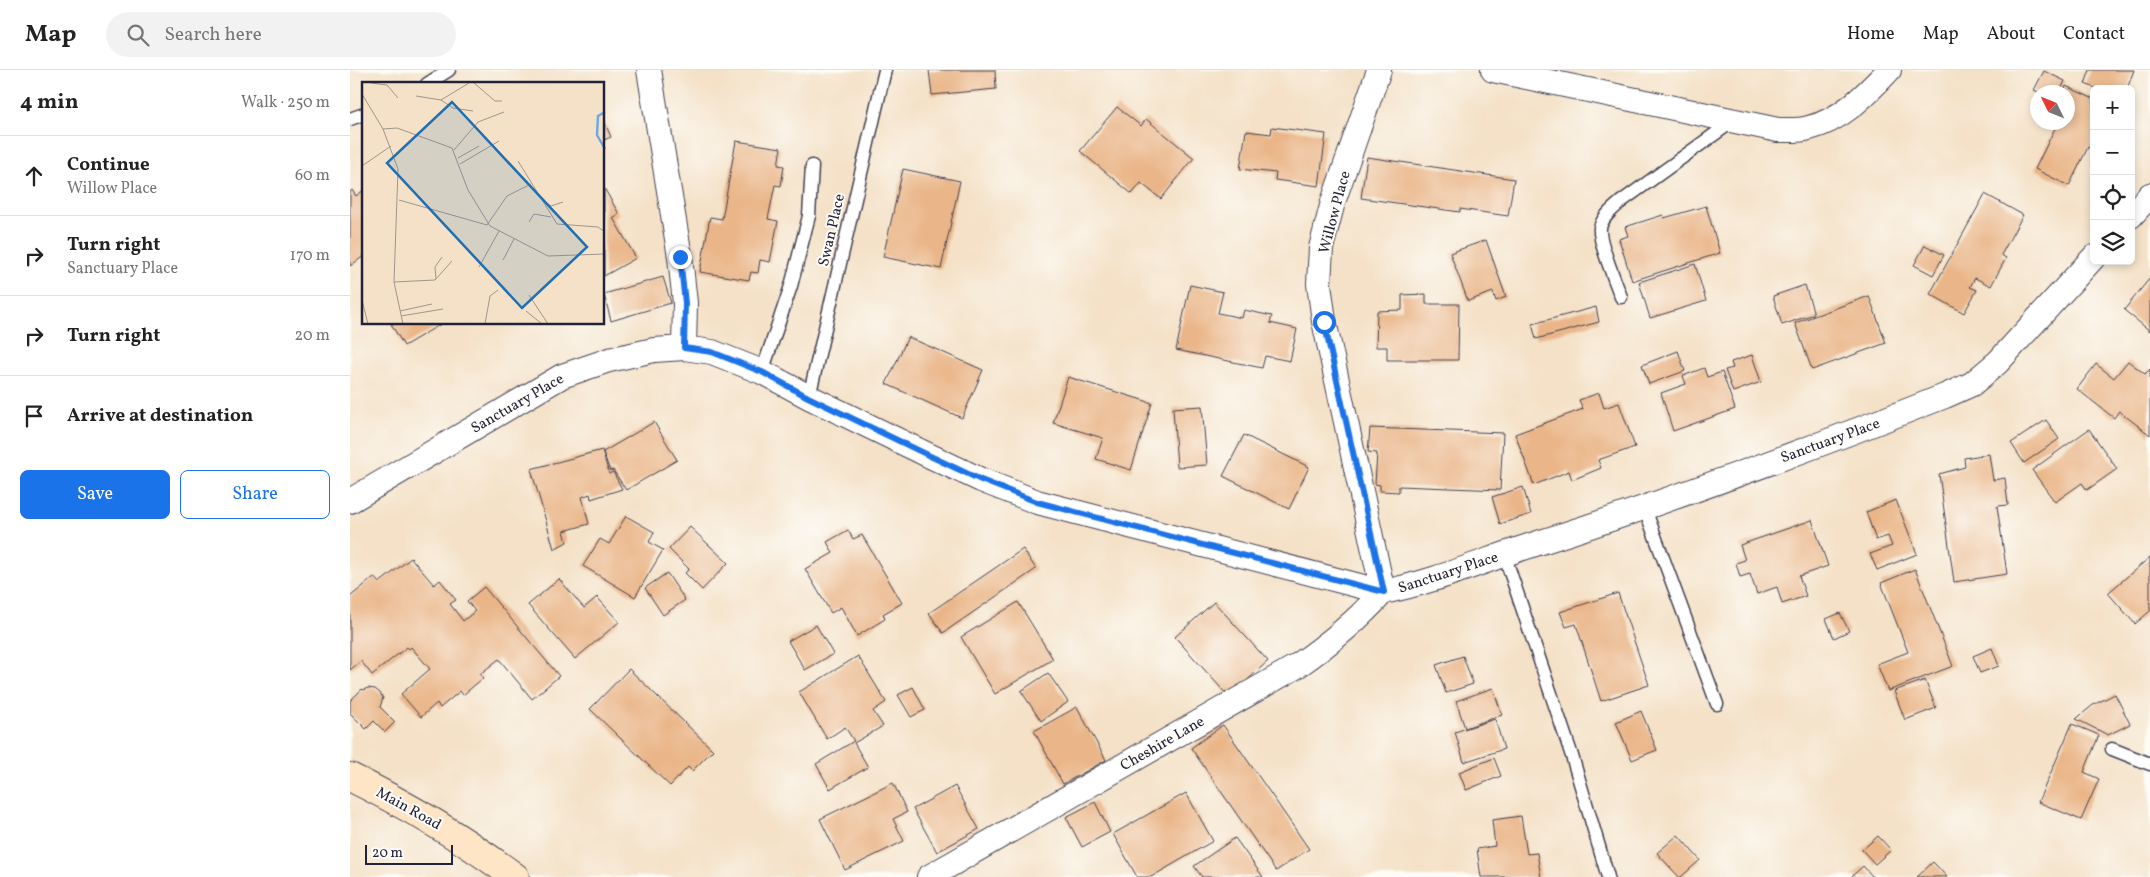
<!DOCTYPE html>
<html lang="en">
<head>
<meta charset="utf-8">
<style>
  body { margin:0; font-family:Vollkorn,serif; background:#f2f2f2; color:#222 }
  .controls { position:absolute; right:15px; top:15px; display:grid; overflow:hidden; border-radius:8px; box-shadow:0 2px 8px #0003 }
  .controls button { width:45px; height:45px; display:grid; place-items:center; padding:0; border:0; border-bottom:1px solid #e0e0e0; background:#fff; color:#222; font:25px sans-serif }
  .compass { position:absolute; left:1680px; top:15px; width:45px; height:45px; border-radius:50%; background:#fff; box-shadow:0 2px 8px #0003; rotate:313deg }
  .scale { position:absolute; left:15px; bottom:12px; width:88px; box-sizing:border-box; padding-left:5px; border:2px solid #22223b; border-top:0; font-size:14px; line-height:18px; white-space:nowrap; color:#22223b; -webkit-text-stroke:4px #fdfcf7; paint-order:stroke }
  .stop { position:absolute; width:15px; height:15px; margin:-11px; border:4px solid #1a73e8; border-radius:50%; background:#fff }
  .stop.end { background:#1a73e8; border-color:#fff; box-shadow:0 1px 5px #0008 }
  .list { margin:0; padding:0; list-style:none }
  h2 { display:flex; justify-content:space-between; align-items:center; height:65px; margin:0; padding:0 20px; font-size:21px }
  h2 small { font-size:16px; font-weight:400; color:#767676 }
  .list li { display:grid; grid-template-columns:32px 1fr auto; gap:15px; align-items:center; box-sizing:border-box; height:80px; padding:0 20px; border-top:1px solid #e0e0e0 }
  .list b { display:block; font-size:19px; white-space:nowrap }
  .list p { margin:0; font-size:16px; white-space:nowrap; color:#767676 }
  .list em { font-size:16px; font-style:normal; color:#767676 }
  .actions { display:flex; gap:10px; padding:15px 20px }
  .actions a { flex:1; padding:11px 0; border:1px solid #1a73e8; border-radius:8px; text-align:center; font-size:18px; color:#1a73e8 }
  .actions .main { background:#1a73e8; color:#fff }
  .icon { flex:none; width:28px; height:28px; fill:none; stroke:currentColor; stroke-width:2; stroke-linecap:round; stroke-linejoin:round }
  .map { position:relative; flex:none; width:1800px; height:807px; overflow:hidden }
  header { display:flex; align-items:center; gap:30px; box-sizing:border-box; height:70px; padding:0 25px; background:#fff; border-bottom:1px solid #e0e0e0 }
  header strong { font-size:24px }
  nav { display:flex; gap:28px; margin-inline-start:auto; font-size:18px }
  .search { width:350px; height:45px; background:#f2f2f2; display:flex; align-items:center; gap:12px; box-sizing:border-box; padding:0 18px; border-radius:28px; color:#767676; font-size:19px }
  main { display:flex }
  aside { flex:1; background:#fff }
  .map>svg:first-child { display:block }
  .building { fill:#eab689 }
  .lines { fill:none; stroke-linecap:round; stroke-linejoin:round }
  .service-casing { stroke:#423f50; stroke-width:15 }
  .minor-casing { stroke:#423f50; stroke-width:26 }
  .secondary-casing { stroke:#423f50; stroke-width:30 }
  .service { stroke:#fff; stroke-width:12 }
  .minor { stroke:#fff; stroke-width:24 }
  .secondary { stroke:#fee5c5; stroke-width:28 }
  .route { stroke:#1a73e8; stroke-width:6 }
  .labels { text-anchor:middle; stroke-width:4; stroke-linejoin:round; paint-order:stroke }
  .street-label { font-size:15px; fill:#22223b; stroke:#fdfcf7 }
  .inset-river { fill:none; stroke:#70a9df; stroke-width:2.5 }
  .inset-road { fill:none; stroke:#a0958f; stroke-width:1 }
  .view { fill:#1f6fb2; fill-opacity:0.15; stroke:#1f6fb2; stroke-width:2.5 }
  .inset-edge { fill:none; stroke:#22223b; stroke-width:2.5 }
</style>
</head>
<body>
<header>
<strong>Map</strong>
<div class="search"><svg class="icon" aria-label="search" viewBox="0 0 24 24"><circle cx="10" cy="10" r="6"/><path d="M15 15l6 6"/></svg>Search here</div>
<nav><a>Home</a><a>Map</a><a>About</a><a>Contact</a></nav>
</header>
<main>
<aside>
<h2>4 min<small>Walk · 250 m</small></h2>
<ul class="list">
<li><svg class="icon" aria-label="ahead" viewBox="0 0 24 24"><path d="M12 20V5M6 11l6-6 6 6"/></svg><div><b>Continue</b><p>Willow Place</p></div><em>60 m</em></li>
<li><svg class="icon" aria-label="right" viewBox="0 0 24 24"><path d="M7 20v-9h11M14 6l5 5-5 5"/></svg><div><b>Turn right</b><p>Sanctuary Place</p></div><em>170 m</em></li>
<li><svg class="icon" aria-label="right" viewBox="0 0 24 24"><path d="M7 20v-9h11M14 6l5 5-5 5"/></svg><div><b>Turn right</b></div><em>20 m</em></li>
<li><svg class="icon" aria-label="arrive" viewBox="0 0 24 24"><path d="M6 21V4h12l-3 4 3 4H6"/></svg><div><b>Arrive at destination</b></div></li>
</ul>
<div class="actions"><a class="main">Save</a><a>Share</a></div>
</aside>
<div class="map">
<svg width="1800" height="807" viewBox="0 0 1800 807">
  <rect width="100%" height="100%" fill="#fdfcf7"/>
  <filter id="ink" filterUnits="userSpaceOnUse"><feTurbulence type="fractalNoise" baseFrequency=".02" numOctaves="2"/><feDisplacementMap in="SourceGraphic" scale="10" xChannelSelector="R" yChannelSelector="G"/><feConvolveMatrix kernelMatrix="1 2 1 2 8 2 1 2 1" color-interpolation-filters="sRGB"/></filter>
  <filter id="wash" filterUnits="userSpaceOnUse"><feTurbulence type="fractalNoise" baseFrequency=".0096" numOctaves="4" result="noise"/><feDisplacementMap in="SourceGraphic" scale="20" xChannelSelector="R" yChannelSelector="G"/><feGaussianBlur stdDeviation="1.12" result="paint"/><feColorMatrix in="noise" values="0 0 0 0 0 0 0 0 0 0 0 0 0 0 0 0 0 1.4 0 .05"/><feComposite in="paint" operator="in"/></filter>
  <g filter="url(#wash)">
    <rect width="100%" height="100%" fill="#f4e1c7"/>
    <g id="blocks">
      <path class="building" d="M579,0h66l1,19 -64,6z
        M1740,0h44l-7,19h-29l-13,-5z
        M1694,1l21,10 -5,11h-22l-4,-2z
        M1716,16l28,13v50l-6,-2 -19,39 -34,-17 23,-47h10v-30h-5z
        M767,37l24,19 5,-7 48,39 -33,41 -20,-16 -9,11 -52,-43z
        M254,51l7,16 -7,3z
        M922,57l54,7 -7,52 -44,-6 1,-7 -36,-4 6,-38 25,3z
        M386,71l45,7 -3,17 6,1 -3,20 -6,-1 -7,34 10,2 -8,41 -10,-2 -2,13 -7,-1 -2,8 -49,-8 10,-55 12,2z
        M1017,87l147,22 -6,37 -48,-7v3l-99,-14z
        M553,99l57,12 -19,88 -58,-12z
        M254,118l15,26 -6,4 23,40 -32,18z
        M2,120l4,6 8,-6v66l-14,10v-74z
        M1635,124l38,21 -22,40 5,3 -15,28 -16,-8 -5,9 7,3 -13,23 -34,-19z
        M1356,136l14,47 -88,28 -13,-42 9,-3 -3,-9 38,-12 1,3z
        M1136,170l20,57 -10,4 -3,-9 -25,9 -18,-48z
        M1575,175l19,10 -11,20 -19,-10z
        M1345,194l11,37 -56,17 -11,-36z
        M313,207l8,26 -60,18 -7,-27z
        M1800,208v53l-26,-21z
        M840,215l33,7 -5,21 24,5 2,-8 28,6 -2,7 27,6 -7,32 -25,-5 -3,12 -86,-18z
        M1455,215l9,29 -32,11 -9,-29z
        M1076,224v10h33l-1,56h-71v-13h-11l1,-36 25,-1v-15z
        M1519,226l17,47 -74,27 -17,-47z
        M1246,237l3,15 -63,17 -4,-15z
        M41,254h50l-37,22z
        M558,267l75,33 -21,48 -76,-34z
        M1328,281l7,20 -36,13 -7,-19z
        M1402,285l9,27 -28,10 -8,-22 8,-2 -2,-6z
        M1778,291l17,13 5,-5v66l-31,-24 -5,7 -37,-29 19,-25 18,14z
        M1354,298l3,9 15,-5 13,37 -62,22 -12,-38 25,-9 -3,-8z
        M718,307l84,26 -21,67 -35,-11 7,-21 -50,-15z
        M1249,323l5,15 15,-5 16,44 -37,13 3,8 -29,12 -3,-9 -35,14 -19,-51 68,-25 -4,-9z
        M852,336l5,59 -30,2 -4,-59z
        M1696,350l13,19 -35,24 -13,-20z
        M304,352l23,38 -51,30 -13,-20 -3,1 -7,-19z
        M1020,358l133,5 -3,57 -101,-4v6l-19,-1v-6l-5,-1 2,-31 -9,-1z
        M1739,359l28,40 -30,21 -5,-7 -27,19 -23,-32z
        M894,365l65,32 -20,42 -66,-33z
        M252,380l7,24 4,-2 9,17 -31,10 -1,-5 -8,3 7,27 -25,7 3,11 -13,7 -23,-80z
        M1639,384l4,26 12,-2 3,27 -11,1 10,68 -53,8 -15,-108 26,-7 -1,-9z
        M1173,417l8,27 -31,10 -8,-27z
        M1546,430l21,54 -40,16 -7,-16 22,-8 -4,-10 -12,4 -10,-28z
        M276,446l28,16 -5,10 14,8 -28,47 -52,-31 17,-27 9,5z
        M1462,450l16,46 -29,10 7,20 -24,8 -5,-17 -20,7 -7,-20 -10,3 -4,-14 9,-3 -5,-15z
        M340,457l38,36 -26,27 -17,-17 4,-4 -20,-20z
        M498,460l5,9 9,-4 40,68 -19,11 2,5 -28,17 -16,-29 -10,6 -26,-44 28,-16 -6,-11z
        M673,479l13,20 -93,64 -14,-20z
        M1800,487v54l-15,13 -27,-31z
        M61,488l23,27 6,-5 16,20 -6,4 13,17 12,-10 -8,-10 17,-14 75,89 -27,23 -33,-40 -19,15 3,4 -20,17 -3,-4 -20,17 -3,-5 -16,14 -20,-23 29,-25 -19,-22 -2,2 -2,-2 -35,28 -11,-14 -11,9v-73l24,-20 5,6z
        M1565,499l38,97 -65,25 -11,-27 31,-12 -27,-69z
        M317,503l18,27 -22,15 -18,-27z
        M209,509l25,29 13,-11 22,25 -44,37 -47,-54z
        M1268,523l31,92 -48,16 -25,-77 -10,3 -6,-15z
        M668,532l35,57 -58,35 -34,-57z
        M864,532l54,59 -39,36 -54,-60z
        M1490,543l9,18 -15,7 -8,-19z
        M466,555l17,29 -28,16 -17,-29z
        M1642,578l7,18 -19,7 -7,-17z
        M508,586l28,46 -13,9 10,15 -29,17 14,24 -38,22 -14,-25 38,-23 -9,-14 -18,12 -28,-47z
        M1113,586l10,28 -27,9 -10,-28z
        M279,599l84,81 -21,21 -4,-4 -18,19 -80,-77z
        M698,603l20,29 -27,19 -20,-30z
        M1575,610l11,28 -31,12 -11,-29z
        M563,617l12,23 -14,7 -13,-22z
        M18,618l7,1 5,4 3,5 -3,9 15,15 -10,10 -11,-11 -8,8 -16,-16v-12l12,-12 1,1z
        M1143,618l9,27 -37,13 -9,-27z
        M1765,624l15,30 -22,11 -32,-16 17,-14z
        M727,637l29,53 -43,24 -29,-53z
        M1291,641l16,39 -25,10 -16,-38z
        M1145,649l9,30 -40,13 -9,-30z
        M1722,654l27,11 -15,37 15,7 -18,41 -43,-18z
        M873,655l86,124 -33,22 -85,-123z
        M1144,688l7,18 -35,14 -7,-18z
        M543,713l14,29 -14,7 11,22 -59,29 -25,-51z
        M605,716l24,43 -42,23 -24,-43z
        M836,723l27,48 -62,36h-14l-24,-43z
        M745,732l15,30 -28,15 -16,-30z
        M1171,746l6,38 10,-1 4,24h-60l-4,-28 18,-3 -3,-26z
        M1328,765l22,25 -19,17h-2l-22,-24z
        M1528,766l13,14 -16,14 -13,-14z
        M885,768l28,39h-61l-8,-11z
        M1583,792l14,15h-30z
        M1513,796l10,11h-22z"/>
    </g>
  </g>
  <g filter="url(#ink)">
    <use href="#blocks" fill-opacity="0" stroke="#423f50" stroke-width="1"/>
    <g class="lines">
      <g class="service-casing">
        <path id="service" d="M77,14l22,-14
          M0,49l14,-5
          M1271,227c-5,-14 -23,-56 -21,-69 2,-11 14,-20 22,-27l111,-80
          M412,302l29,-86 18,-70 3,-50
          M459,327l76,-327
          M1295,439l72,195
          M1154,484l68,202 36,121
          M1762,679l38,15"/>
      </g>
      <g class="minor-casing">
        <path id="minor" d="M299,0l31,187 5,46 -1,45
          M1143,0l285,60c9,0 21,1 31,-2 33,-8 57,-34 80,-58
          M1781,146l19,-21
          M0,431l212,-125 47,-16 45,-10 30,-2 28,4 50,20 47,25 119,58 53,25 56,22 346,90c52,-10 102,-32 152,-48 138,-44 275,-95 410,-148l27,-12 26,-22 96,-105
          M579,807l368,-211c32,-22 60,-45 86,-74l-59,-271 -5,-37 2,-36 12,-46 46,-132"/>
      </g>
      <g class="secondary-casing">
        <path id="secondary" d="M0,707c61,30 111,60 165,100"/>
      </g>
      <use href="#service" class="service"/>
      <use href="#minor" class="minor"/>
      <use href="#secondary" class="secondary"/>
    </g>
  </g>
  <g class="lines" filter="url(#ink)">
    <path class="route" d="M330,187l5,46 -1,45 28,4 50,20 46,25 120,58 53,25 56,22 347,90 -60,-270"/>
  </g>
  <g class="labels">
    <g class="street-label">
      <text transform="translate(984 142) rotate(-75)" y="5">Willow Place</text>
      <text transform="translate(481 160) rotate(-77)" y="5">Swan Place</text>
      <text transform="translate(167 333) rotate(-30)" y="5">Sanctuary Place</text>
      <text transform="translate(1480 370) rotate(-20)" y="5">Sanctuary Place</text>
      <text transform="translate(1098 502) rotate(-18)" y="5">Sanctuary Place</text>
      <text transform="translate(812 673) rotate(-30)" y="5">Cheshire Lane</text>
      <text transform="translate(59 738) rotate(29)" y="5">Main Road</text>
    </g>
  </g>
  <g transform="translate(12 12)">
    <rect width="242" height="242" fill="#f4e1c7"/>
    <path class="inset-river" d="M243,30l-7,4 -1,19 8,14"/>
    <path class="inset-road" d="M9,1l16,2 11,13M112,1l21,18h7M0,12l21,35 15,40 -4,113 9,42M54,14l25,4 28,-17M79,18l12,8 20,3M21,47l14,-1 55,20 16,42 22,36 58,30 57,-2M92,68l24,-28 26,-10M96,76l21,-12M156,79l39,63 41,3 7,5M98,82l39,-23M0,84l29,-20M37,118l88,25 20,-29 24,-12M180,118l9,6 12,-4M167,140l5,-8 17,3M141,178l11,-21M117,185l20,-36M74,197l-1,-12 7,-10M32,200l41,-2 17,-19M167,213l19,29M0,218l6,24M38,229l32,-7M164,229l16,13M39,234l42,-7M123,242l5,-28 8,-6M188,242h55"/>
    <path class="view" d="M90,20l135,145 -65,61 -135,-145z"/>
    <rect width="242" height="242" class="inset-edge"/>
  </g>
</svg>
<div class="controls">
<button>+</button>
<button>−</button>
<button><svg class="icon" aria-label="locate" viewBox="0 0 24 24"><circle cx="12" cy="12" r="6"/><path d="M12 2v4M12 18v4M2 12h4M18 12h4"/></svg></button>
<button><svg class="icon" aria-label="layers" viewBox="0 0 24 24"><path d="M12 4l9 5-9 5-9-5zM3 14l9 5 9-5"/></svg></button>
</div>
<svg class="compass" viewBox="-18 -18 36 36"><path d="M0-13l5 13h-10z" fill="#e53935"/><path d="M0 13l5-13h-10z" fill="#767676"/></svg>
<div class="scale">20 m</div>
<div class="stop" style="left:974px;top:252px"></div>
<div class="stop end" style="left:330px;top:187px"></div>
</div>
</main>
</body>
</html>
